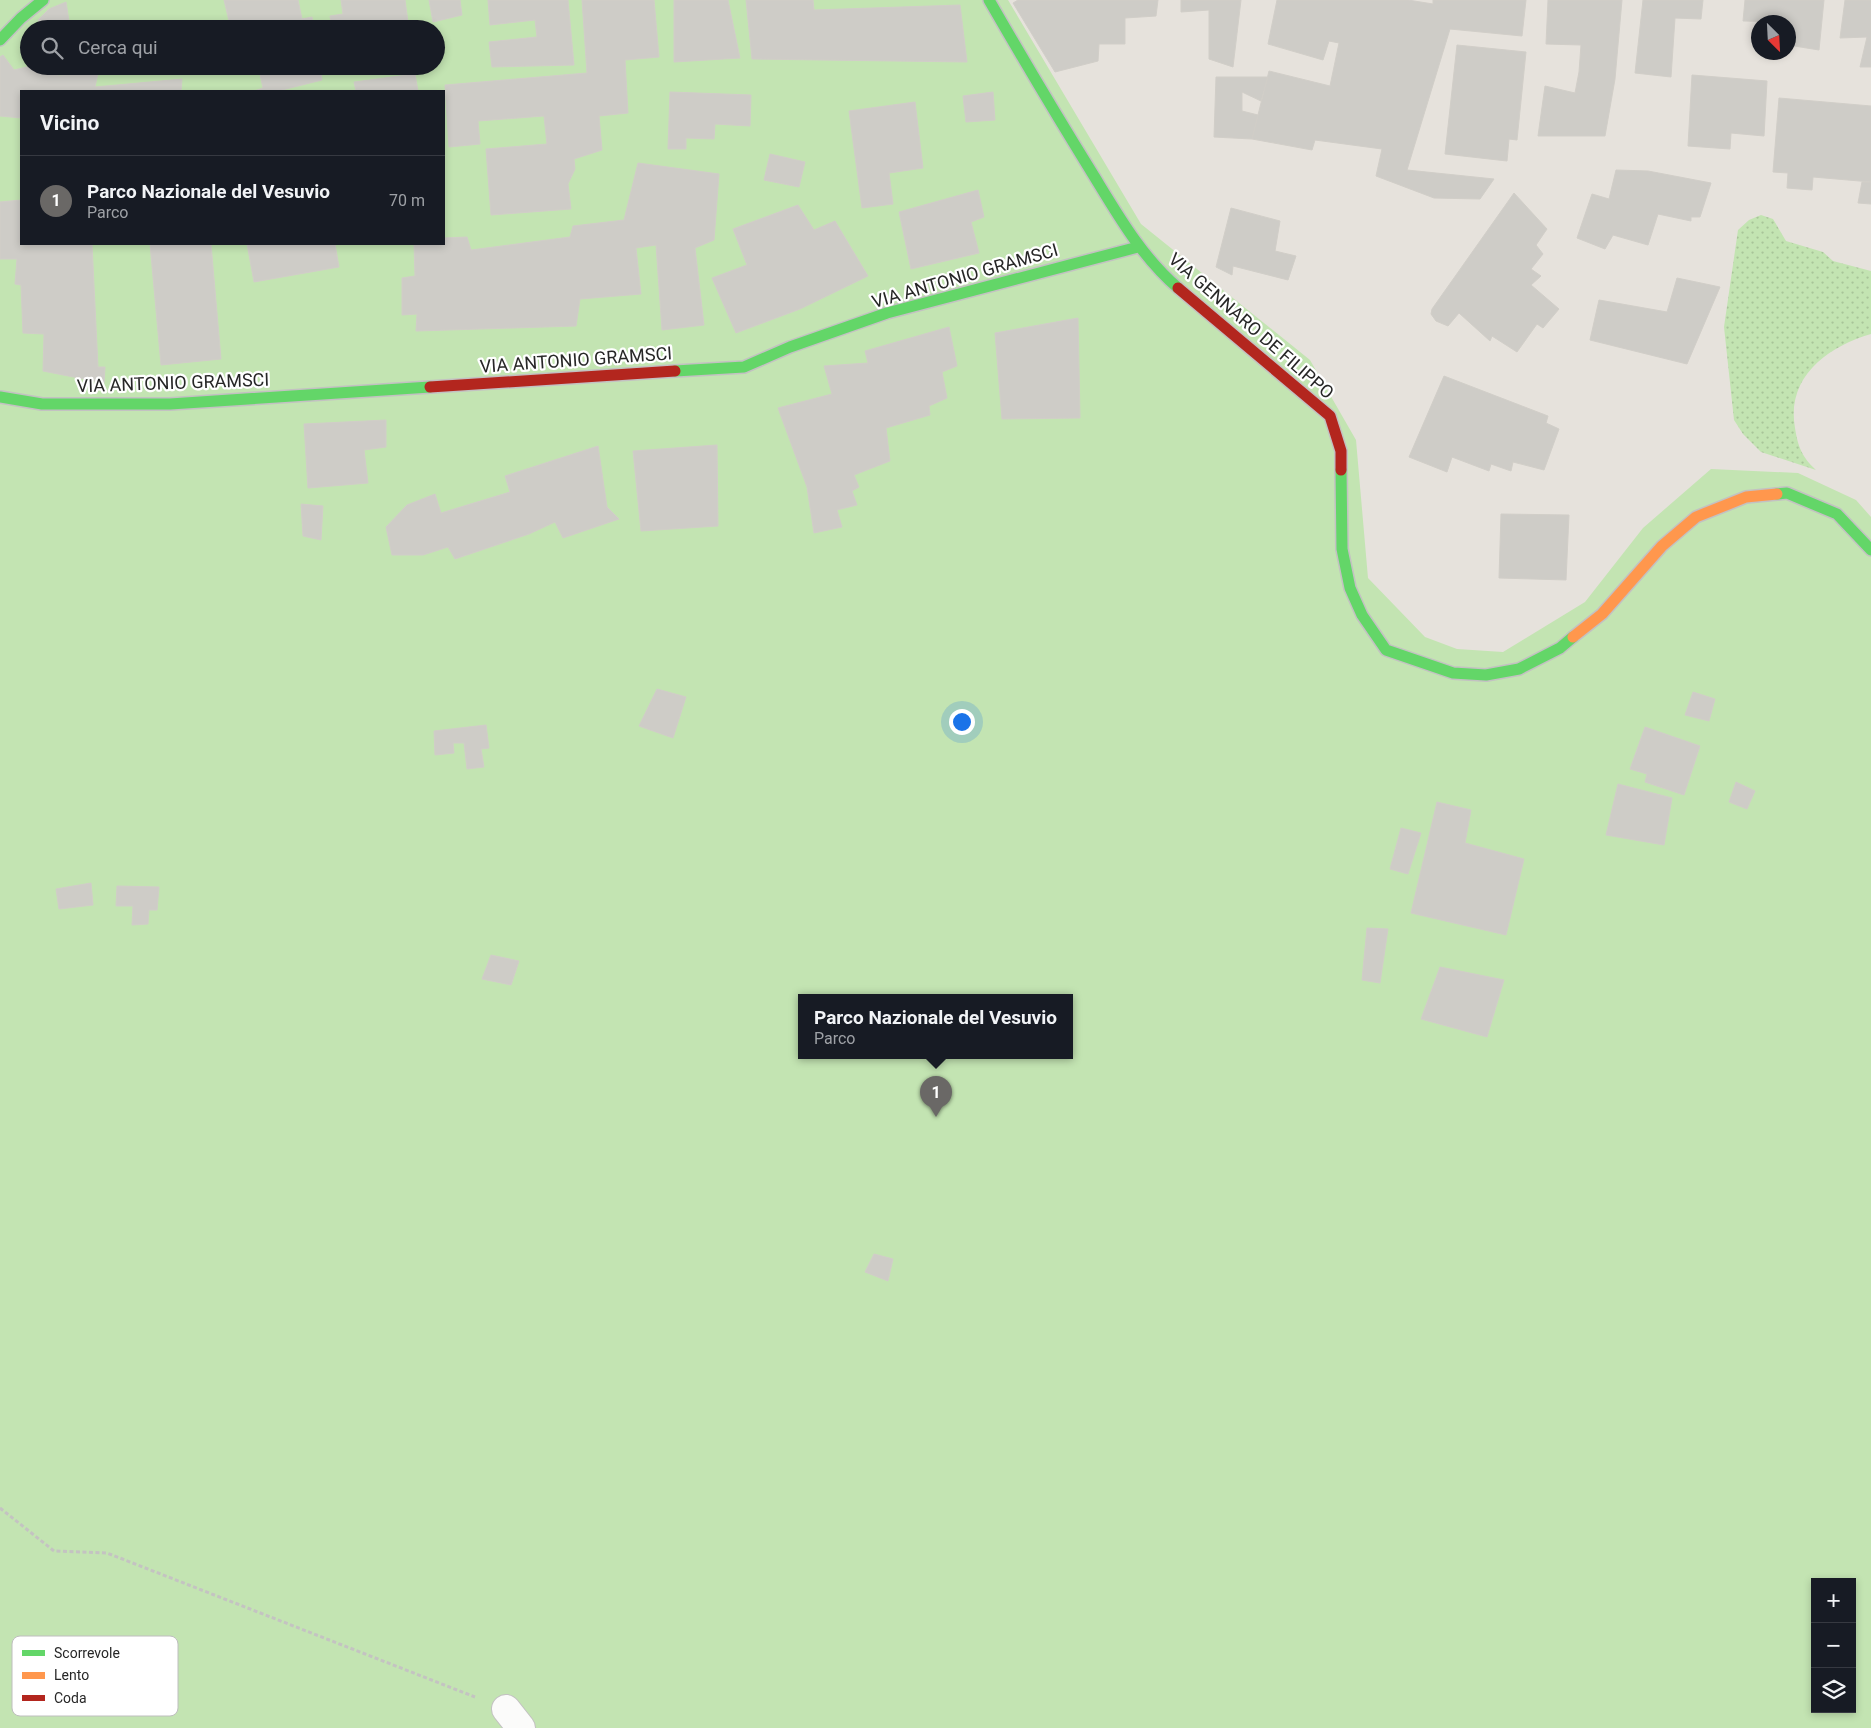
<!DOCTYPE html>
<html lang="it">
<head>
<meta charset="utf-8">
<style>
  body { margin:0; font-family:Roboto,sans-serif; background:#242831; color:#f1f3f6 }
  .controls { position:absolute; right:15px; bottom:15px; display:grid; overflow:hidden; border-radius:0px; box-shadow:0 2px 8px #0003 }
  .controls button { width:45px; height:45px; display:grid; place-items:center; padding:0; border:0; border-bottom:1px solid #363941; background:#171b24; color:#f1f3f6; font:25px sans-serif }
  .compass { position:absolute; left:1751px; top:15px; width:45px; height:45px; border-radius:50%; background:#171b24; box-shadow:0 2px 8px #0003; rotate:156deg }
  .you { position:absolute; left:961px; top:721px; width:18px; height:18px; margin:-12px; border:4px solid #fff; border-radius:50%; background:#1a73e8; box-shadow:0 0 0 8px #1a73e833 }
  .badge { display:grid; place-items:center; width:32px; height:32px; border-radius:50%; background:#6a6866; color:#fff; font-size:16px; font-weight:700 }
  .pin { position:absolute; translate:-50% -41px; filter:drop-shadow(0 1px 2px #0008) }
  .pin::after { content:''; position:absolute; top:26px; width:18px; height:15px; background:inherit; clip-path:polygon(0 0,100% 0,50% 100%) }
  .popup { position:absolute; left:798px; top:994px; width:275px; height:65px; box-sizing:border-box; display:grid; place-content:center; border-radius:0px; background:#171b24; filter:drop-shadow(0 1px 4px #0005); font-size:16px; white-space:nowrap; color:#9ea1a6 }
  .popup b { font-size:19px; color:#f1f3f6 }
  .popup::after { content:''; position:absolute; left:50%; top:100%; margin-left:-10px; border:10px solid transparent; border-top-color:#171b24 }
  .list { margin:0; padding:0; list-style:none }
  h2 { display:flex; justify-content:space-between; align-items:center; height:65px; margin:0; padding:0 20px; font-size:21px }
  h2 small { font-size:16px; font-weight:400; color:#9ea1a6 }
  .list li { display:grid; grid-template-columns:32px 1fr auto; gap:15px; align-items:center; box-sizing:border-box; height:90px; padding:0 20px; border-top:1px solid #363941 }
  .list b { display:block; font-size:19px; white-space:nowrap }
  .list p { margin:0; font-size:16px; white-space:nowrap; color:#9ea1a6 }
  .list em { font-size:16px; font-style:normal; color:#9ea1a6 }
  .icon { flex:none; width:28px; height:28px; fill:none; stroke:currentColor; stroke-width:2; stroke-linecap:round; stroke-linejoin:round }
  .map { position:relative; flex:none; width:1871px; height:1728px; overflow:hidden }
  .search { position:absolute; background:#171b24; box-shadow:0 2px 8px #0003; left:20px; top:20px; width:425px; height:55px; display:flex; align-items:center; gap:12px; box-sizing:border-box; padding:0 18px; border-radius:28px; color:#9ea1a6; font-size:19px }
  .panel { position:absolute; background:#171b24; box-shadow:0 2px 8px #0003; left:20px; top:90px; width:425px; height:155px; border-radius:0px }
  .map>svg:first-child { display:block }
  .grass { fill:url(#grass-dots) }
  .park { fill:#c3e4b2; fill-rule:evenodd }
  .building { fill:#ceccc7; stroke:#d1cec8 }
  .lines { fill:none; stroke-linecap:round; stroke-linejoin:round }
  .street-casing { stroke:#c3c1c2; stroke-width:30 }
  .fast-casing { stroke:#c3c1c2; stroke-width:14 }
  .slow-casing { stroke:#c3c1c2; stroke-width:14 }
  .jam-casing { stroke:#c3c1c2; stroke-width:14 }
  .path { stroke:#c4c3c2; stroke-width:3; stroke-dasharray:4 2.5; stroke-linecap:butt }
  .street { stroke:#fbfbfa; stroke-width:28 }
  .fast { stroke:#63d668; stroke-width:11 }
  .slow { stroke:#ff974d; stroke-width:11 }
  .jam { stroke:#b3261e; stroke-width:11 }
  .labels { text-anchor:middle; stroke-width:4.5; stroke-linejoin:round; paint-order:stroke }
  .street-label { font-size:18px; fill:#272727; stroke:#fff }
  .key { fill:#fff; stroke:#bebebe; stroke-width:1 }
  .key-label { font-size:14px; fill:#272727 }
</style>
</head>
<body>
<div class="map">
<svg width="1871" height="1728" viewBox="0 0 1871 1728">
  <defs>
    <pattern id="grass-dots" width="8" height="8" patternUnits="userSpaceOnUse" patternTransform="scale(1.25)"><rect width="8" height="8" fill="#c3e4b2"/><path d="M2 2h.1M6 6h.1" fill="none" stroke="#a8c499" stroke-width="1.8" stroke-linecap="round"/></pattern>
  </defs>
  <rect width="100%" height="100%" fill="#e6e2dc"/>
  <path class="grass" d="M1761,215l12,4 13,22 37,11 10,9 38,10v63c-44,13 -85,43 -76,94 3,19 7,29 21,42l-55,-18 -18,-18 -9,-14 -10,-93 14,-97 11,-10z"/>
  <path class="park" d="M0,0h1008l133,224 169,136 46,80 12,138 57,59 32,12 46,3 82,-50 58,-74 68,-59 87,4 58,27 15,17v1211h-1871zM29,29h407v37h-407zM21,91h423v153h-423zM802,998h268v58h-268zM1815,1582h37v127h-37z"/>
  <path class="building" d="M224,0h74l4,19 10,-2 2,12h-114v-5l29,-3z
    M341,0h64l4,29h-77l-2,-13 13,-2z
    M429,0h31l2,15 -29,7z
    M488,0h80l6,65 -82,2 -3,-25 48,-5 -2,-17 -45,5z
    M582,0h72l5,57 -34,3 3,53 -29,3 3,34 -28,9 1,10 -7,15 3,25 -80,6 -5,-66 61,-5 -3,-28 -66,5 2,23 -31,3 -4,-62 142,-12z
    M674,0h54l12,58 -66,4z
    M746,0h67l1,10 146,-5 7,57 -215,-3z
    M1018,0h140l-2,16 -31,2v26h-26l-1,17 -43,11 -42,-69z
    M1181,0h60l-8,67 -24,-8v-49l-28,2z
    M1277,0h131l25,4v-4h93l-4,36 -72,-7 -43,141 87,9 -14,20 -46,-1 -58,-22 6,-27 -67,-9 -3,10 -60,-11 17,-68 61,15 9,-43 -10,-2 -6,19 -55,-16z
    M1548,0h74l-7,79 -10,57h-67l7,-50 30,7 4,-21 2,-27 -35,-1z
    M1643,0h60l-2,19 -26,-1 -4,59 -36,-4z
    M1745,0h79l-5,50 -31,-5v-23l-45,-1z
    M1845,0h26v67h-11l7,-30 -27,1z
    M66,2l4,25 -27,2 -5,-9 11,-11z
    M1457,45l69,7 -9,88 -8,-1 -2,22 -62,-7z
    M3,55l11,15 17,-4h27v10l40,-3 -3,14 87,-8 -1,12h-160v27l-21,-2v-59z
    M258,66h62l2,14 -44,11h-24l9,-3z
    M415,74l3,17h-62l-2,-9z
    M1692,75l75,6 -3,55 -33,-3 -1,16 -42,-3z
    M1216,77h52l-7,24 -19,-9v19l16,4 -6,24 -38,-2z
    M670,92l81,3 -1,31 -35,-2 -1,15 -28,-1v11h-18z
    M993,92l2,28 -29,2 -3,-26z
    M1779,98l92,8v76l-58,-5 -1,13 -25,-2 1,-15 -15,-1z
    M915,102l8,66 -34,5 4,31 -31,4 -13,-97z
    M770,154l35,8 -6,25 -35,-7z
    M638,163l81,11 -5,66 -19,8 9,77 -42,5 -6,-85 -20,3 5,46 -61,5 -4,27 -160,5 1,-17 -15,1v-37l13,-2 -1,-32h30v-6l23,-1 4,13 99,-13 3,-11 51,-6z
    M1616,170l32,1 63,12 -11,34h-9v4l-33,-7 -10,31 -35,-10 -8,14 -28,-11 15,-44 17,5z
    M1862,182h9v22l-13,-1z
    M978,190l6,27 -13,5 8,31 -68,16 -12,-57z
    M1514,193l33,36 -11,16 7,9 -12,15 10,7 -10,9 28,24 -16,19 -6,-4 -20,28 -25,-16 -2,5 -31,-28 -11,13 -12,-5 -5,-7 1,-5z
    M21,200v44h71l6,123h7l-1,16 -61,-12 1,-37 -21,-1 -2,-48 -6,-1 2,-25h-17v-57z
    M798,205l16,25 21,-9 33,55 -68,33 -64,24 -24,-55 35,-13 -14,-36z
    M1231,208l49,13 -5,30 21,5 -8,24 -55,-14 -1,9 -16,-8z
    M150,244h61l10,115 -60,6z
    M247,244h88l4,23 -85,15z
    M1677,278l43,9 -33,77 -97,-24 9,-40 68,12z
    M1078,318l2,100 -78,1 -7,-86z
    M949,327l8,39 -15,6 5,26 -18,8 1,9 -44,13 4,33 -36,14 5,12 -7,4 5,14 -20,5 5,17 -28,6 -7,-46 -29,-79 54,-14 -8,-28 44,-3 -3,-12z
    M1444,376l104,40 -2,7 13,6 -15,41 -31,-8 -2,9 -20,-7 -2,7 -37,-14 -5,15 -38,-15z
    M386,420v27l-22,3 4,33 -60,5 -4,-64z
    M717,445l1,81 -77,5 -8,-80z
    M598,446l9,61 12,12 -56,19 -8,-16 -26,12 -74,25 -7,-12 -25,8h-31l-6,-28 21,-22 28,-11 6,19 69,-21 -5,-16z
    M301,504l22,2 -2,34 -18,-4z
    M1501,514l68,1 -3,65 -67,-2z
    M657,689l29,8 -13,41 -34,-12z
    M1693,692l22,7 -6,22 -24,-6z
    M486,725l3,23 -8,1 3,18 -17,2 -3,-26h-11l1,10 -19,2 -1,-24z
    M1645,727l55,19 -16,49 -39,-13 2,-8 -17,-5z
    M1736,782l19,9 -8,18 -18,-7z
    M1618,784l54,14 -8,47 -58,-10z
    M1437,802l34,8 -6,33 59,16 -18,76 -95,-22z
    M1401,828l20,5 -13,41 -18,-5z
    M91,883l2,22 -34,4 -3,-20z
    M117,886l42,1 -2,23h-8l-1,14 -16,1 1,-19h-17z
    M1367,928l21,1 -8,54 -18,-3z
    M491,955l28,6 -8,24 -29,-6z
    M1440,967l64,13 -17,57 -66,-18z
    M874,1254l19,5 -5,22 -23,-9z"/>
  <g class="lines">
    <g class="street-casing">
      <path id="street" d="M506,1709l15,19"/>
    </g>
    <g class="fast-casing">
      <path id="fast" d="M989,0c34,59 69,118 105,176 25,41 48,81 84,112
        M0,40l21,-22 22,-18
        M675,371l69,-4 46,-20 97,-34 251,-66
        M0,397l42,7h128l260,-17
        M1341,470l1,79 8,39 12,27 24,35 67,23 33,2 33,-6 41,-21 13,-11
        M1777,494l10,-1 50,21 34,36"/>
    </g>
    <g class="slow-casing">
      <path id="slow" d="M1573,637l29,-23 60,-68 34,-29 50,-20 31,-3"/>
    </g>
    <g class="jam-casing">
      <path id="jam" d="M1178,288l152,128 11,35v19
        M430,387l245,-16"/>
    </g>
    <path class="path" d="M0,1508l54,43 53,2 368,144"/>
    <use href="#street" class="street"/>
    <use href="#fast" class="fast"/>
    <use href="#slow" class="slow"/>
    <use href="#jam" class="jam"/>
  </g>
  <g class="labels">
    <g class="street-label">
      <text transform="translate(965 276) rotate(-16)" y="6">VIA ANTONIO GRAMSCI</text>
      <text transform="translate(1251 326) rotate(41)" y="6">VIA GENNARO DE FILIPPO</text>
      <text transform="translate(576 360) rotate(-4)" y="6">VIA ANTONIO GRAMSCI</text>
      <text transform="translate(173 383) rotate(-2)" y="6">VIA ANTONIO GRAMSCI</text>
    </g>
  </g>
  <rect x="12" y="1636" width="166" height="80" rx="8" class="key"/>
  <rect x="22" y="1650" width="23" height="6" fill="#63d668"/>
  <rect x="22" y="1672" width="23" height="7" fill="#ff974d"/>
  <rect x="22" y="1695" width="23" height="6" fill="#b3261e"/>
  <g class="key-label">
    <text x="54" y="1658">Scorrevole</text>
    <text x="54" y="1680">Lento</text>
    <text x="54" y="1703">Coda</text>
  </g>
</svg>
<div class="controls">
<button>+</button>
<button>−</button>
<button><svg class="icon" aria-label="layers" viewBox="0 0 24 24"><path d="M12 4l9 5-9 5-9-5zM3 14l9 5 9-5"/></svg></button>
</div>
<svg class="compass" viewBox="-18 -18 36 36"><path d="M0-13l5 13h-10z" fill="#e53935"/><path d="M0 13l5-13h-10z" fill="#9ea1a6"/></svg>
<div class="you"></div>
<div class="pin badge" style="left:936px;top:1117px">1</div>
<div class="popup"><b>Parco Nazionale del Vesuvio</b>Parco</div>
<div class="search"><svg class="icon" aria-label="search" viewBox="0 0 24 24"><circle cx="10" cy="10" r="6"/><path d="M15 15l6 6"/></svg>Cerca qui</div>
<section class="panel">
<h2>Vicino<small></small></h2>
<ul class="list">
<li><span class="badge">1</span><div><b>Parco Nazionale del Vesuvio</b><p>Parco</p></div><em>70 m</em></li>
</ul>
</section>
</div>
</body>
</html>
